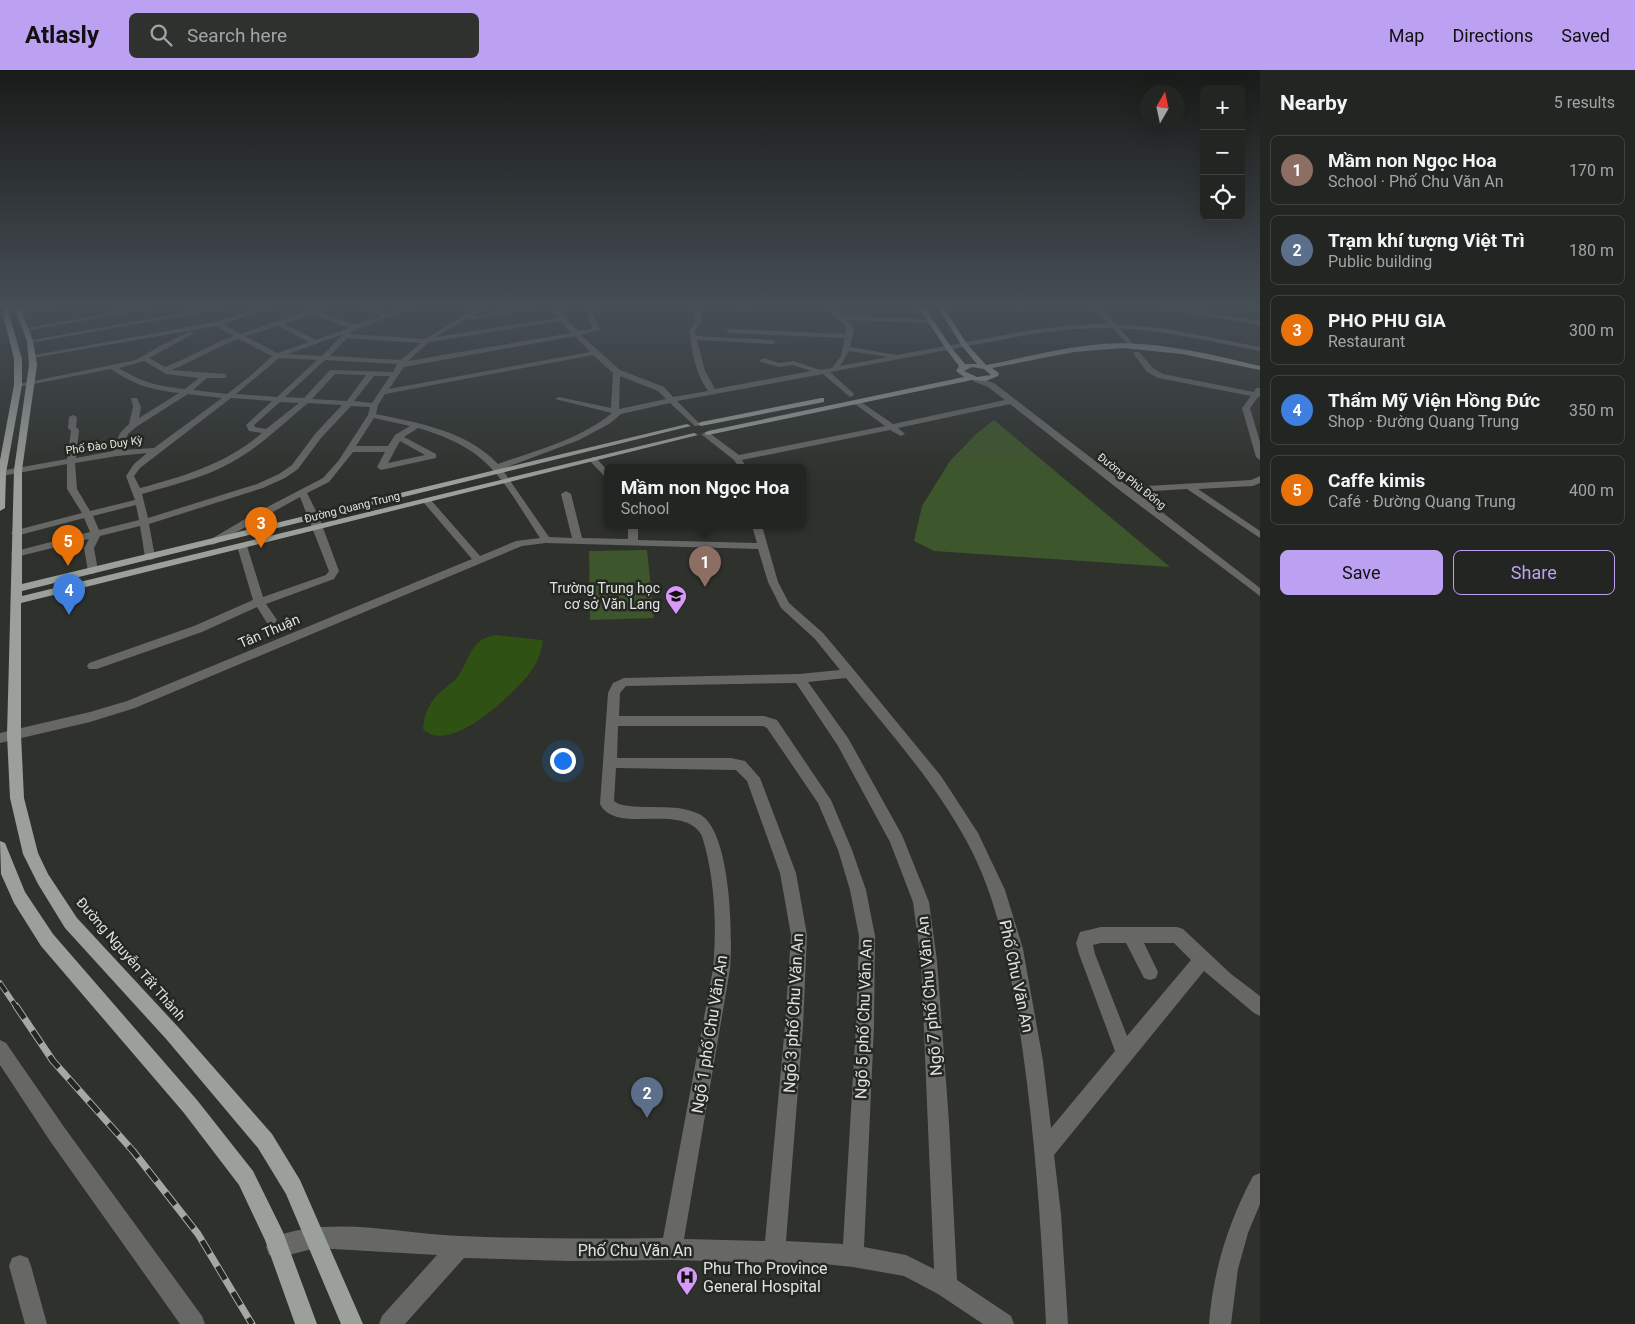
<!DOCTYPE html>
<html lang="en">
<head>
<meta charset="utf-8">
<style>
  body { margin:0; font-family:Roboto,sans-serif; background:#2e312e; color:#f1f3f6 }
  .controls { position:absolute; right:15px; top:15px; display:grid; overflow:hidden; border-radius:8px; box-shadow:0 5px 20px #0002 }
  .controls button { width:45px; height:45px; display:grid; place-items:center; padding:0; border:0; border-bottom:1px solid #3f423f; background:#222521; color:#f1f3f6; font:25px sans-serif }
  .compass { position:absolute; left:1140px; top:15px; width:45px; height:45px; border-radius:50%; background:#222521; box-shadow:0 5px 20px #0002; rotate:9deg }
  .you { position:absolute; left:562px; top:690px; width:18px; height:18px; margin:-12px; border:4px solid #fff; border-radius:50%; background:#1a73e8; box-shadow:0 0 0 8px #1a73e833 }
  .badge { display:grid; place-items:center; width:32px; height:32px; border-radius:50%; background:#bca0f2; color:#fff; font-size:16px; font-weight:700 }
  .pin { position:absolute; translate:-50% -41px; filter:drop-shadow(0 1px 2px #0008) }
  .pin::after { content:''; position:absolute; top:26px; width:18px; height:15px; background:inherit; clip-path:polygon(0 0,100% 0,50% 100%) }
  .popup { position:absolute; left:604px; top:394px; width:202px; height:65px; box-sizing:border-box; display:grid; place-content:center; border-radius:8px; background:#222521; filter:drop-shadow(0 1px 4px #0005); font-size:16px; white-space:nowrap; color:#a2a5a5 }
  .popup b { font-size:19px; color:#f1f3f6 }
  .popup::after { content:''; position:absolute; left:50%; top:100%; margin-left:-10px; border:10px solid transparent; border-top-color:#222521 }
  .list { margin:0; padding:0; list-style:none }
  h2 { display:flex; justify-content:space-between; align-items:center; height:65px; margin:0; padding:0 20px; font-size:21px }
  h2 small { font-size:16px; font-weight:400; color:#a2a5a5 }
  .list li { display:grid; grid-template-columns:32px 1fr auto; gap:15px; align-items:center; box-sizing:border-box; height:70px; margin:0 10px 10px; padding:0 10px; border:1px solid #3f423f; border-radius:8px }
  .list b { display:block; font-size:19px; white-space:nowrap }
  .list p { margin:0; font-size:16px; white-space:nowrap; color:#a2a5a5 }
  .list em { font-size:16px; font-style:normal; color:#a2a5a5 }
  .actions { display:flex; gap:10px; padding:15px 20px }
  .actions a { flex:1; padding:11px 0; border:1px solid #bca0f2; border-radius:8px; text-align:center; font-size:18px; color:#bca0f2 }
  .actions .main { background:#bca0f2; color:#111 }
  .icon { flex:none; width:28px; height:28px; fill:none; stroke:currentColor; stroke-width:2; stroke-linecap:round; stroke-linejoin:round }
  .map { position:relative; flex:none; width:1260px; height:1254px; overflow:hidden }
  header { display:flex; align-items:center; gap:30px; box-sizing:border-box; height:70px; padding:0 25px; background:#bca0f2; color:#111 }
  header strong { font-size:24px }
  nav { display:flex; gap:28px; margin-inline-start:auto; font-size:18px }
  .search { width:350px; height:45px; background:#2e312e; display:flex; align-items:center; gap:12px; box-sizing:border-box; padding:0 18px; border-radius:8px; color:#a2a5a5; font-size:19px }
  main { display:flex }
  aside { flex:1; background:#222521 }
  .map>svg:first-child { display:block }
  .green { fill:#3d562b }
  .water { fill:#2f5113 }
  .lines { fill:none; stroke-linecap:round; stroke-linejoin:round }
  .minor { fill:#676866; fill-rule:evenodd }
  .major { fill:#9ca09b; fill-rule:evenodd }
  .rail-far1-casing { stroke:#a5a8a4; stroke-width:5.5 }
  .rail-casing { stroke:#a5a8a4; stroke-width:7 }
  .rail-far1 { stroke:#242722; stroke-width:4; stroke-dasharray:11; stroke-linecap:butt }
  .rail { stroke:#242722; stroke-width:5; stroke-dasharray:15; stroke-linecap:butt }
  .labels { text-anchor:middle; stroke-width:5; stroke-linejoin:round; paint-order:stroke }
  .far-street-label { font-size:11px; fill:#e1e3e0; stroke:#242722 }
  .poi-label { font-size:14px; fill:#e1e3e0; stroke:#242722; text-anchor:end }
  .street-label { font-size:14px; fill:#e1e3e0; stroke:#242722 }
  .near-street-label { font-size:16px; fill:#e1e3e0; stroke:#242722 }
  .near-poi-label { font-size:16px; fill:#e1e3e0; stroke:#242722; text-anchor:start }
</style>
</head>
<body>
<header>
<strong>Atlasly</strong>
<div class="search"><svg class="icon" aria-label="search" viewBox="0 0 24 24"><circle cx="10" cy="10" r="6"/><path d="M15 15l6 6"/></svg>Search here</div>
<nav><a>Map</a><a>Directions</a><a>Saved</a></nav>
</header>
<main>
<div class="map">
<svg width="1260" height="1254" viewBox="0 0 1260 1254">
  <rect width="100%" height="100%" fill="#2e312c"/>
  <path class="green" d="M994,350l176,147 -236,-16 -20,-10 8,-35 28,-45 26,-27z
    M647,480l7,68 -64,2 -1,-69z"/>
  <path class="water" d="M495,565l47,5 1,2c-2,12 -7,23 -14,32 -17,21 -79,82 -106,55 1,-17 8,-30 21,-40 4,-4 11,-8 14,-13 13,-18 11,-36 37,-41z"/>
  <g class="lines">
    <path class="minor" d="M34,238h20l-35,6 -3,-2z
      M136,238h16l-127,23 -3,-2z
      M210,238h16l-196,35 -3,-2z
      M259,238h10l-46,16 17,10 68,-23 1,-1 19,-2 -9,4 36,13 27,-9 -18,-8h9l15,6 14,-6h10l-59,23 -3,3 75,5 52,-31h8l-12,8 46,-8h16l-64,12 -3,-2 -33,19 123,-19 -5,-10h6l6,10 13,13 15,-2 -8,-21h6l9,22 -19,5 39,35 44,17 9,10 35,-6c-13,-18 -16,-40 -19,-61l6,-7v-15h6v15l-6,7 1,6 77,4 3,2 -3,2 -76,-4 8,31 10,18 96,-18 -18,-6 -14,2 -18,-5 -1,-2 4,-2 15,5 15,-2 26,9 12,-2 9,-12 4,-18 -116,-5 -3,-2 3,-2 117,5v-8l-20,-18h7l8,7 91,5 1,1 -3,2 -83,-3 7,9 -4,18 47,8 135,-25 40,-5 36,-1 -14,-16h7l14,16 53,5 92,18v4c-47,-9 -93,-20 -141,-23l16,18 -3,2 -20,-20 -40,1 -40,5 -202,38 23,21 1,2 -4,2 -27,-23 -146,27 21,21v4h-3l-25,-23 -49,11 -12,10 -30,16 -77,29 47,68 23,1 -11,-44 5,-3 5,3 11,44 46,1v-13h10v14l119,3 -5,-17h10l16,56 11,21 34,30 31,37 87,106 37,57 27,57 18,59 20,112 8,67 64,-77 -36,-97 -3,-11 4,-11 21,-5h76l6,2 48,45 29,22v20l-6,-3 -50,-42 -150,184 7,59 7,110h-22c-5,-102 -12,-204 -28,-305 -10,-61 -21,-122 -51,-177 -32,-60 -79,-111 -121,-164l-38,4 40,56 54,97 27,67 8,59 12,161 8,158 54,36 3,8h-31l-45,-30 -34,-18 -51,-9 -29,-3 -152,-4 -102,1 -106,-3 -59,66h-26l3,-8 55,-61 -121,-7 -39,10 -8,-3 -3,-8 3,-8c61,-25 129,-5 192,-3 68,3 135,3 202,2l50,-269c4,-43 2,-91 -11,-133 -19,-35 -86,0 -102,-32l8,-111 5,-10 11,-5 175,-4 41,-4 -25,-31 -34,-31 -13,-26 -10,-33 -212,-6 -24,3 -387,162 -45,14 -90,21v-10l90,-21 37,-11 345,-142 -48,-56v-4h6l50,57 36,-15 24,-3c-39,-59 -49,-89 -122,-110l-14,9 32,17v4l-55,12 -4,-3 8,-15h-32l-24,30 -22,11 12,24 20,54 -5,8 -68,25 11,16 -2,3h-8l-10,-16 -55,25 -105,37h-8l-2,-3 2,-3 105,-37 59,-26 -16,-54 1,-2h8l1,2 16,51 63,-22 3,-4 -29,-74 -85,47 -4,1 -5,-3 46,-27 71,-37 16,-18 29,-45 2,-8 -19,-1 -30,32 -23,31 -13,9 -22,10 -114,36 6,33 -1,2 -4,1 -5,-3 -5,-31 -40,10 -6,12 4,23 -5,3 -5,-3 -4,-23 5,-9 -73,18 -5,-3 1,-2 78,-20 -6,-14 -68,18 -5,-3 2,-2 69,-18 -15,-24v-25l-65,12 -2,-1v-4l67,-12 4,-28 -3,-3 1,-11 4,-2 4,2 -1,10 3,3 -3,28 37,-7 7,-18 9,-9 4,-17 -2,-9h6l4,9 -2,11 40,-25c-27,-3 -45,-8 -68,-24l-93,18 -4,-2 122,-25 24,-14 29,-14h4v2l-44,24 16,9c24,-9 45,-23 69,-31l-18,-10 -183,32 -4,-2 187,-34zM313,244l36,14 -33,12 -32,-16zM560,251l11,12 -163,28 21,-19zM278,256l31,16 -32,11 -32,-17zM343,264l-21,22 -34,-2zM575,266l15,16 -201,37 15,-22zM347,268l74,5 -20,17 -71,-4zM239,269l33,17 -23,21 -22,17 -34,-4 14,-12h19v-4l-55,-4c24,-9 44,-23 68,-31zM849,281l39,6 -48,9zM593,285l20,18 -2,35 -52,-11 -4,2 57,14c-33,27 -75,37 -114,51 -31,-33 -79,-41 -122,-50l2,-9 7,-11zM279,288l38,2 -40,37 -41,-3zM325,290l72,4 -4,8 -63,-2 -26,28 -19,-1zM144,291l22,13 33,4 -14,11c-28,-3 -42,-6 -66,-21zM335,304l31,1 -19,26 -35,-2zM374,306h16l-18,27 -18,-2zM620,306l38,15 8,8 -47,10zM188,324l34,4 -68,50 -32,2 6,-16 8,-7zM231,328l41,3 -26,24 3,6 13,2c-36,31 -78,43 -122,55l-6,-12 6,-8zM280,332l19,1 -33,26 -11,-2 -1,-2zM308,333l34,2 -27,29 -23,31 -13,9 -22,10 -109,34 -6,-24c34,-10 70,-18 100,-38 24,-15 44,-35 66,-53zM374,348l36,8 -15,9 -7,11h-32zM400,371l25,14 -37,8zM147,383l-13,11 -8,12 9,24 -45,11 -13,-22 -2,-26 42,-7zM136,435l3,15 -40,10 -6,-14zM796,613l42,63 52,96 23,60 8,59 13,308 -28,-14 -42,-8 10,-221 1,-90 -9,-46 -14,-40 -21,-50 -54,-80 -13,-4h-145l1,-23 6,-7zM618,656h145l4,2 51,75 20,47 12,40 9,46 -3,90 -13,218 -57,-3 17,-215 4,-91 -11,-62 -36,-95 -15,-17 -14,-3h-114zM616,698l120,2 11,11 33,92 11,62 -6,91 -20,215 -81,-2 46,-270c3,-32 1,-140 -31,-155 -25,-12 -54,-3 -80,-10l-5,-3zM1101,873h25l18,35 6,2 6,-2 2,-6 -14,-29h30l17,17 -64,76 -32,-82 -2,-9z
      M739,238h8l-7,4 -3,-2z
      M1159,238h17l84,13v4z
      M1253,238h7v4z
      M1135,282h4l14,16 10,6 91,18 2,-4h4v9h-2l-8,11 10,34v18l-4,-3 -14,-49 9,-12 -93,-18 -11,-6 -14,-19z
      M973,307l21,6 135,104 122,-7 9,-4v7l-7,3 -55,3 62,42v7l-73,-49 -51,3 124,96v8l-138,-104 -112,-88 -112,24 7,6 -4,2 -11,-6 -148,30 5,8h-8l-5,-8 -33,-26 7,-2 31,23 146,-29 -30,-22v-4h3l35,24 112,-24 -17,-13 -15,-6z
      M593,387l3,1 12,13v9l-19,-20z
      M0,970l6,3 58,84 138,189 3,8h-25l-130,-183 -50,-76z
      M1260,1103v31l-12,29 -10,36 -7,55h-22c4,-53 19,-101 44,-148z
      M20,1185l8,3 3,8 16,58h-22l-16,-58 3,-8z"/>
    <path class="major" d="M5,238h6l-2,6 13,45v26l-16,88 -1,35 -5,3v-51l14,-75v-26l-11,-45z
      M17,238h6l-1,4 11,29 4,24 -15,105v114l665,-160 4,2 -669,165v5l672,-163 4,2 -677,168v132l3,63 14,55 10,21 29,44 102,110 93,106 28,46 63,144h-22l-55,-130 -28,-46 -91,-108 -102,-112 -27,-44 -15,-30 -13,-56 -3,-63 7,-265 15,-105 -2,-24 -11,-29z
      M919,238h6l26,39 14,17h12l-15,-18 -24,-38h6l23,36 19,21c38,-7 77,-18 116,-21 53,-4 107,10 158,22v4l-78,-16 -59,-6 -49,4 -82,16 7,5 -1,3 -12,5 -14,-1 -264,55 -4,-2 4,-2 256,-54 -8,-6 3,-5 -13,-17zM972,297l12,2 7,6 -14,2 -13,-6z
      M821,328h3v4l-123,24 -4,-2 4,-2z
      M0,771l5,2 20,49 28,42 144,166 56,71 30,61 34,92h-22l-30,-84 -26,-55 -55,-72 -143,-167 -27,-43 -13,-29z"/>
    <g class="rail-far1-casing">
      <path id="rail-far1" d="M0,913l17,25"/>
    </g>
    <g class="rail-casing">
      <path id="rail" d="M16,936l37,55 80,90 65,83 54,90"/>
    </g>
    <use href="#rail-far1" class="rail-far1"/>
    <use href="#rail" class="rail"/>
  </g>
  <linearGradient id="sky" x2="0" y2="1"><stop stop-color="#191b18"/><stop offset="0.57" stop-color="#464e56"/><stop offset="1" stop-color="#464e56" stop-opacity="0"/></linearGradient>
  <rect width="1260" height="414" fill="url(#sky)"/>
  <defs>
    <g id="school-pin" transform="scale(1.125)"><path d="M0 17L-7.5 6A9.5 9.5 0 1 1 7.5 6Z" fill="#d89af8" stroke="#242722"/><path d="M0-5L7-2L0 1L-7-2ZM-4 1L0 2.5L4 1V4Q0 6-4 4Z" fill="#111"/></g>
    <g id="hospital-pin" transform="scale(1.125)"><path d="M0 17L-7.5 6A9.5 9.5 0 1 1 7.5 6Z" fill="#d89af8" stroke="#242722"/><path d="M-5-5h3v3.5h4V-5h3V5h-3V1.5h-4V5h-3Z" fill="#111"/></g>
  </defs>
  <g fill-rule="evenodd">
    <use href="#school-pin" x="676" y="526"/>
    <use href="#hospital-pin" x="687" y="1207"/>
  </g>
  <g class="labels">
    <g class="far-street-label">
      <text transform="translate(104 375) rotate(-8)" y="4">Phố Đào Duy Kỳ</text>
      <text transform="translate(1132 411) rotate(38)" y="4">Đường Phù Đổng</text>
      <text transform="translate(352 437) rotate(-14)" y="4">Đường Quang Trung</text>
    </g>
    <g class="poi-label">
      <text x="660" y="523">Trường Trung học<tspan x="660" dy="16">cơ sở Văn Lang</tspan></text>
    </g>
    <g class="street-label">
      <text transform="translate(269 561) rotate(-23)" y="5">Tân Thuận</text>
      <text transform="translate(131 889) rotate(49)" y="5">Đường Nguyễn Tất Thành</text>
    </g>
    <g class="near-street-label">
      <text transform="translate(1017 906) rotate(78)" y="6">Phố Chu Văn An</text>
      <text transform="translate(929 926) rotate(-95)" y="6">Ngõ 7 phố Chu Văn An</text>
      <text transform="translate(793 943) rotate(-87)" y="6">Ngõ 3 phố Chu Văn An</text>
      <text transform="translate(863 949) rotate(-88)" y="6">Ngõ 5 phố Chu Văn An</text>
      <text transform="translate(709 964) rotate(-81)" y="6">Ngõ 1 phố Chu Văn An</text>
      <text x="635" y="1186">Phố Chu Văn An</text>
    </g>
    <g class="near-poi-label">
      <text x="703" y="1204">Phu Tho Province<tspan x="703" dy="18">General Hospital</tspan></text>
    </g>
  </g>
</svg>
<div class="controls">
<button>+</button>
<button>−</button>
<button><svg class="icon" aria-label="locate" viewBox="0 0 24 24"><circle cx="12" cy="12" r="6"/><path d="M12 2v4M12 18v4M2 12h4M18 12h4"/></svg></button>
</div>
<svg class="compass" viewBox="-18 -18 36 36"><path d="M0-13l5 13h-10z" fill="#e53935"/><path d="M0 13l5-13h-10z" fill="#a2a5a5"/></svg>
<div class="you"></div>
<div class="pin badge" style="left:705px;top:517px;background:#8d6e63">1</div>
<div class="popup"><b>Mầm non Ngọc Hoa</b>School</div>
<div class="pin badge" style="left:647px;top:1048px;background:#5c6f8a">2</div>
<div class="pin badge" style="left:261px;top:478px;background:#e8710a">3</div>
<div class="pin badge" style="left:69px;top:545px;background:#3f7fe0">4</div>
<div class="pin badge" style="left:68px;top:496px;background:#e8710a">5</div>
</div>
<aside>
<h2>Nearby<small>5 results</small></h2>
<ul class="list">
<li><span class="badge" style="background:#8d6e63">1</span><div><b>Mầm non Ngọc Hoa</b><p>School · Phố Chu Văn An</p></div><em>170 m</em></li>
<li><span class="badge" style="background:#5c6f8a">2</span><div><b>Trạm khí tượng Việt Trì</b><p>Public building</p></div><em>180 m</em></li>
<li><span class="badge" style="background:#e8710a">3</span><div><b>PHO PHU GIA</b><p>Restaurant</p></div><em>300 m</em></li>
<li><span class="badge" style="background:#3f7fe0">4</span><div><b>Thẩm Mỹ Viện Hồng Đức</b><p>Shop · Đường Quang Trung</p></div><em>350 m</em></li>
<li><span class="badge" style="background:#e8710a">5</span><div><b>Caffe kimis</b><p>Café · Đường Quang Trung</p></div><em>400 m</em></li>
</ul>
<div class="actions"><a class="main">Save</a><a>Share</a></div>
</aside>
</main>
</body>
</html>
